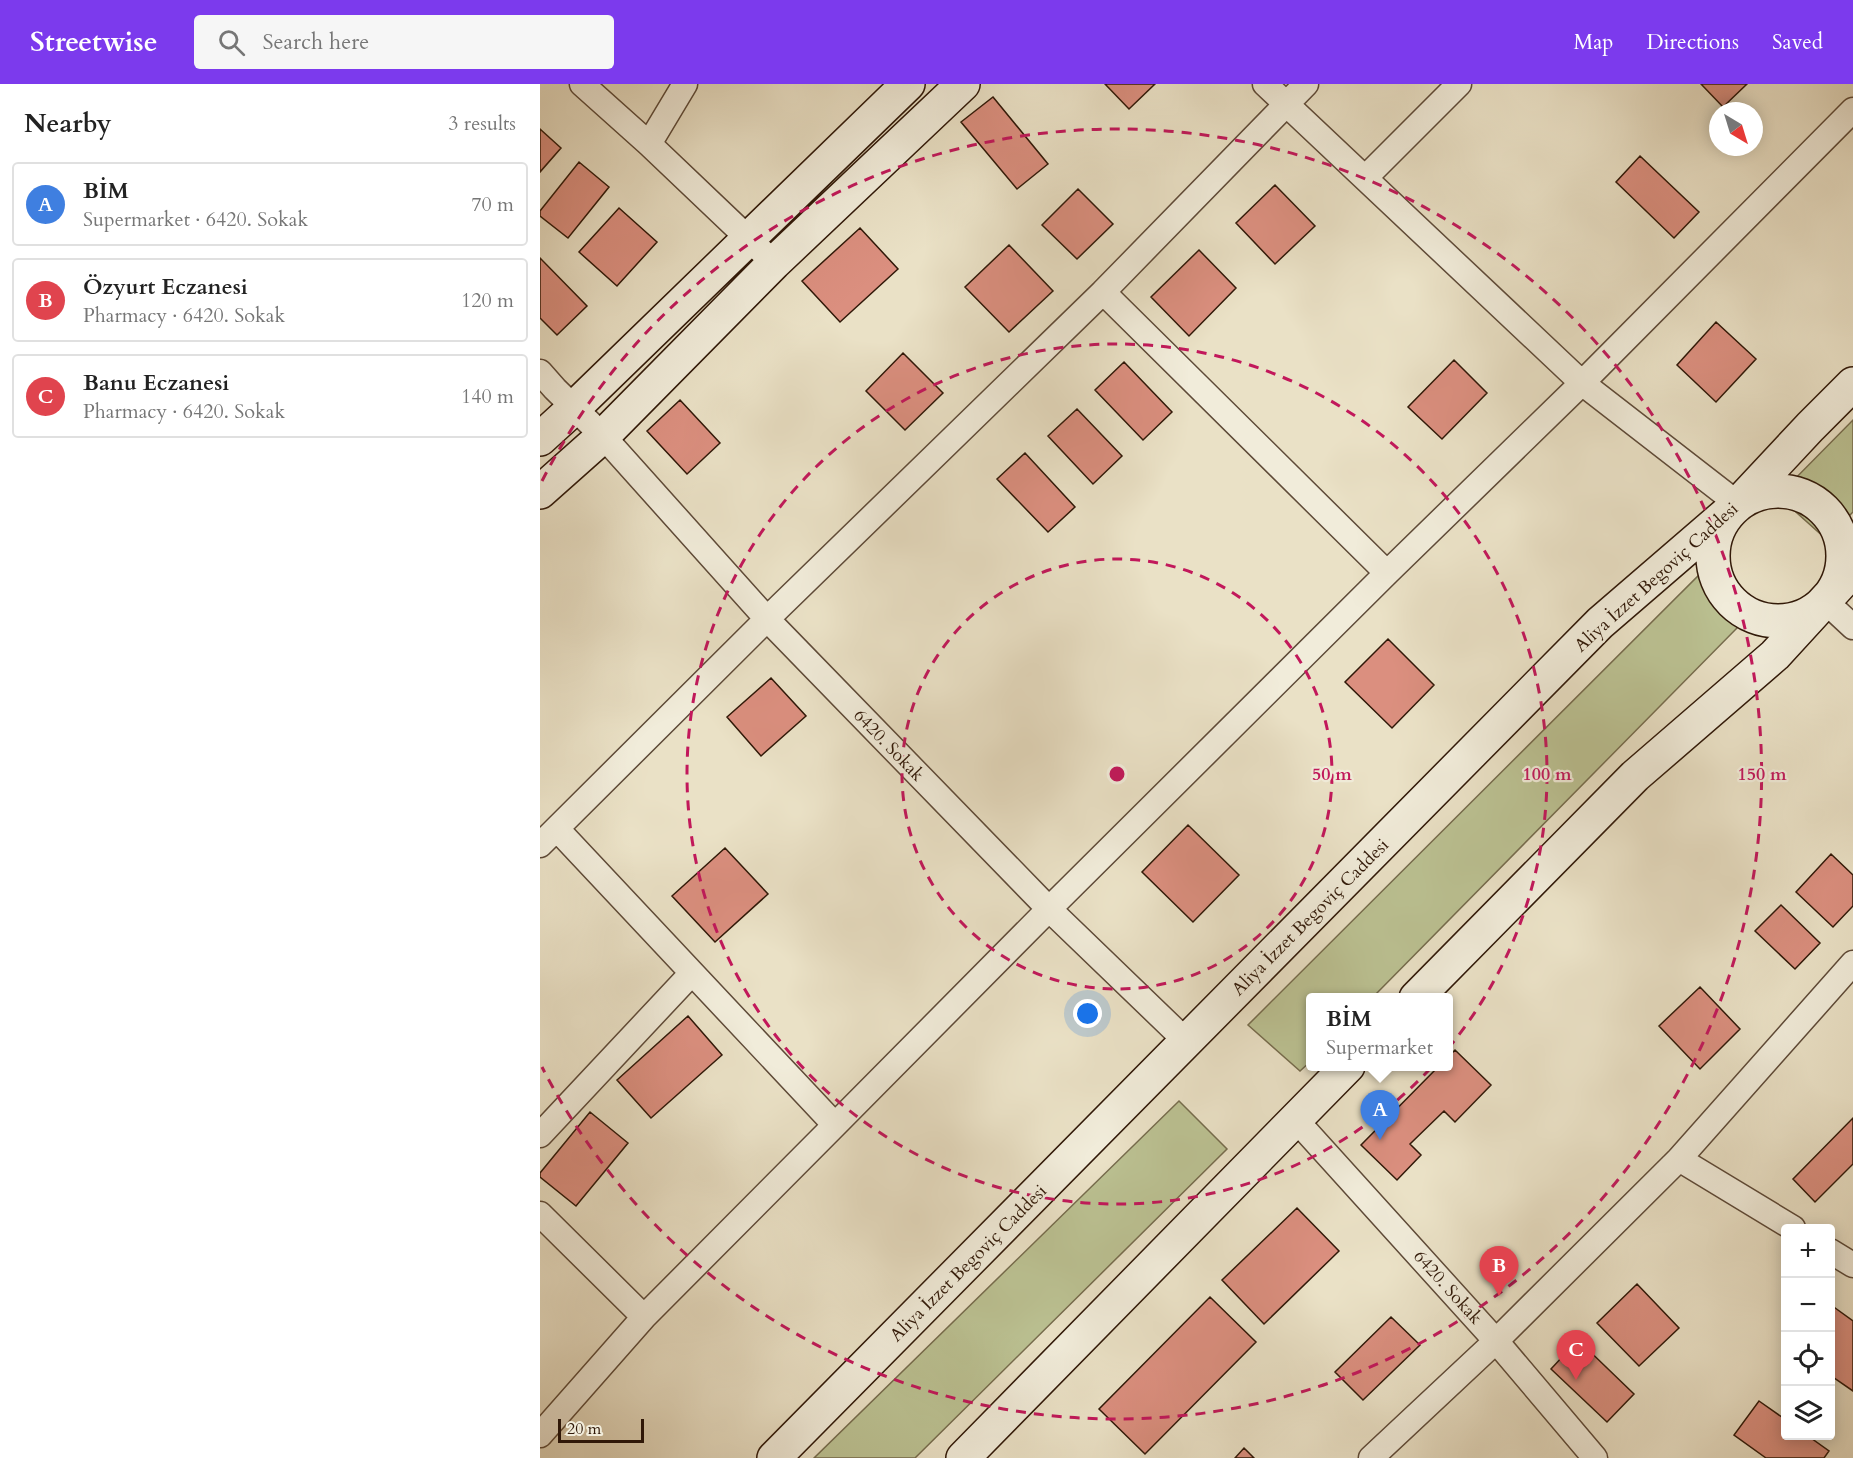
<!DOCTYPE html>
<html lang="en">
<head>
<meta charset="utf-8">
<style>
  body { margin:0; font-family:Cardo,serif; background:#f6f6f6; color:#222 }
  .controls { position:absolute; right:18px; bottom:18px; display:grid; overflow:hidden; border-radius:6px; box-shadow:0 3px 15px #0003 }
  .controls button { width:54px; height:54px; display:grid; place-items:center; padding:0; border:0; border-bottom:2px solid #e0e0e0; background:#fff; color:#222; font:30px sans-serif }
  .compass { position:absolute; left:1169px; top:18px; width:54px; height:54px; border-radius:50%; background:#fff; box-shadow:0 3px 15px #0003; rotate:142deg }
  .scale { position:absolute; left:18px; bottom:15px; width:86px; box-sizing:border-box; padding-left:6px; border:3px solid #301808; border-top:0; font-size:16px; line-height:21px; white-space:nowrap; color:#301808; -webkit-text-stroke:4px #f1ecda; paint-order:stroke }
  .you { position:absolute; left:548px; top:930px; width:21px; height:21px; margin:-15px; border:4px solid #fff; border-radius:50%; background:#1a73e8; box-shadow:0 0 0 9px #1a73e833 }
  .badge { display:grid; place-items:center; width:39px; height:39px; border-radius:50%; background:#7c3aed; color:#fff; font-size:20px; font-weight:700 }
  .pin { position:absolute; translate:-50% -50px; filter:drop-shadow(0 2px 3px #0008) }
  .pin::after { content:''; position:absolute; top:32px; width:21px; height:18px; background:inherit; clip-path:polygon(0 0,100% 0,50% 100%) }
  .popup { position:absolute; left:766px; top:909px; width:147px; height:78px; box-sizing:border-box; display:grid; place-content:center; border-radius:6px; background:#fff; filter:drop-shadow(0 2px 4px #0005); font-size:20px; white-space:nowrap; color:#767676 }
  .popup b { font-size:22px; color:#222 }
  .popup::after { content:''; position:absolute; left:50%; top:100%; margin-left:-12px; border:12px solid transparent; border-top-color:#fff }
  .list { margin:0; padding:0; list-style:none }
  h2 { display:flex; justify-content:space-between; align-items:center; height:78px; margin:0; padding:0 24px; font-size:26px }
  h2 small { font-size:20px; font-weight:400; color:#767676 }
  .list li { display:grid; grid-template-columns:39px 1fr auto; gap:18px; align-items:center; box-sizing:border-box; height:84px; margin:0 12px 12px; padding:0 12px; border:2px solid #e0e0e0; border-radius:6px }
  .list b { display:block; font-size:22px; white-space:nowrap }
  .list p { margin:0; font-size:20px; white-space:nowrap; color:#767676 }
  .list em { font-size:20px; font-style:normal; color:#767676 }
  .icon { flex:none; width:33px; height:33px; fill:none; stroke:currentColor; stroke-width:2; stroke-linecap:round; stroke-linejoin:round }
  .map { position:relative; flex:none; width:1313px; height:1374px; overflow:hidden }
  header { display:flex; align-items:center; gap:36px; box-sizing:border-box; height:84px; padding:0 30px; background:#7c3aed; color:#fff }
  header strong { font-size:28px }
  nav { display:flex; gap:33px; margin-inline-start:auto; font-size:21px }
  .search { width:420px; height:54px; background:#f6f6f6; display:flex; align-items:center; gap:15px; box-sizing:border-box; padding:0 21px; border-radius:6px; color:#767676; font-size:22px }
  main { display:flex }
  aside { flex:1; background:#fff }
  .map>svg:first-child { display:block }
  .green { fill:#bbc192; stroke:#766c4d; stroke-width:1.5 }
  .building { fill:#db8f7f; stroke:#301808; stroke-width:1.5 }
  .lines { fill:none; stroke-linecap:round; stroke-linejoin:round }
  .street-casing { stroke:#5e4a38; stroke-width:27 }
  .secondary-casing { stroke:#301808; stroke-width:36 }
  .street { stroke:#f1ecda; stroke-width:24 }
  .secondary { stroke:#f1ecda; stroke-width:33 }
  .ring { fill:none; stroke:#c2185b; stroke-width:3; stroke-dasharray:10 8 }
  .labels { text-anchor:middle; stroke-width:4.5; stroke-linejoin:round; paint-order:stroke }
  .street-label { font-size:18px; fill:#301808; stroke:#f1ecda }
  .centre { fill:#c2185b; stroke:#f1ecda; stroke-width:3 }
  .ring-label { font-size:18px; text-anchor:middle; font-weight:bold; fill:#c2185b; stroke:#f1ecda; stroke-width:4.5; stroke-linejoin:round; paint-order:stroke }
</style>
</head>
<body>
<header>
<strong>Streetwise</strong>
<div class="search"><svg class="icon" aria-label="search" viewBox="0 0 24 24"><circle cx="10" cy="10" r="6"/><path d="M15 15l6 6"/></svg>Search here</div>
<nav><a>Map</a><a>Directions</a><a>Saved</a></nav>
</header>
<main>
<aside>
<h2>Nearby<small>3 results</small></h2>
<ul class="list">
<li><span class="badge" style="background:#3f7fe0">A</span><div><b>BİM</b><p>Supermarket · 6420. Sokak</p></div><em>70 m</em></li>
<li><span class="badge" style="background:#e0444e">B</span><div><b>Özyurt Eczanesi</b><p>Pharmacy · 6420. Sokak</p></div><em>120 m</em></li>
<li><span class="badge" style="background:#e0444e">C</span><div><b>Banu Eczanesi</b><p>Pharmacy · 6420. Sokak</p></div><em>140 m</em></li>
</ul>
</aside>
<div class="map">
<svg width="1313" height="1374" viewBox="0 0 1313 1374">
  <rect width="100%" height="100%" fill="#eae1c6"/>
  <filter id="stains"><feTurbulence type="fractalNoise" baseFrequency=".00333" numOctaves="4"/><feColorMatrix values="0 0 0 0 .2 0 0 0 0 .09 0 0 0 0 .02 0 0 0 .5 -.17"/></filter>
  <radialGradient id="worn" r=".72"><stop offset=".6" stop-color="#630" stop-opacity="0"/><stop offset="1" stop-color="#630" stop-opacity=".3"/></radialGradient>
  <path class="green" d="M1313,336v92l-27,27 -48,-43z
    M1158,492l40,51 -365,370 -62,1v63l-11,10 -52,-46z
    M639,1017l48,48 -312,309h-101z"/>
  <path class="building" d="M565,0h50l-26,25z
    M1161,0h46l-24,23z
    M453,13l55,67 -31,25 -56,-67z
    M0,45l21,19 -21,24z
    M1100,72l59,56 -25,26 -58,-56z
    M39,78l30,25 -41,51 -28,-22v-5z
    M735,101l40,41 -40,38 -39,-41z
    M538,105l35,35 -36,35 -35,-34z
    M79,124l38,34 -40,44 -38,-34z
    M320,144l38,41 -58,53 -38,-41z
    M469,161l44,46 -44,41 -44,-45z
    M659,166l37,38 -47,48 -38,-39z
    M0,174l47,48 -30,29 -17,-17z
    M1176,238l40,37 -40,43 -39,-37z
    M363,269l40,40 -38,37 -39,-39z
    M914,276l33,33 -45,46 -34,-32z
    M584,278l48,50 -29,28 -48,-50z
    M140,316l40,43 -33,31 -40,-43z
    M537,325l45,47 -29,28 -45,-48z
    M485,369l50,54 -27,25 -51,-53z
    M848,555l46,46 -42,43 -47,-46z
    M231,594l35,38 -45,40 -34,-39z
    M648,741l51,50 -46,47 -51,-50z
    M185,764l43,46 -53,48 -43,-46z
    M1291,770l22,21v31l-20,21 -37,-35z
    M1241,821l39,38 -25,26 -40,-38z
    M1160,903l40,42 -40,40 -41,-43z
    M148,932l34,39 -71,63 -34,-38z
    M915,966l36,35 -36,37 -11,-11 -34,33 11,11 -24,25 -36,-35 78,-79h10v-10z
    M50,1028l38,31 -52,63 -36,-29v-4z
    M1313,1034v46l-38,38 -22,-23z
    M757,1124l42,43 -75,73 -42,-44z
    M1097,1200l42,44 -40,38 -42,-43z
    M670,1213l46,45 -111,112 -46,-45z
    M1291,1221l22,16v70l-23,-16z
    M851,1233l29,28 -57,55 -28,-28z
    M1038,1256l56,54 -27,28 -56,-53z
    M1219,1317l27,19v16h22l21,15 -5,7h-58l-32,-23z
    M704,1364l10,10h-19z"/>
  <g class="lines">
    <g class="street-casing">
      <path id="street" d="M42,0l67,60 125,119
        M725,0l317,299 156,121
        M109,60l36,-60
        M825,94l94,-94
        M563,208l284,281
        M0,288l15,17 48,47 164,183 282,290 138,133
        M1285,517l28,26
        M17,745l278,296
        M0,761l227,-226 336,-327 203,-208
        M756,1036l200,221 99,117
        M0,1051l152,-162
        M1139,1075l114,69
        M0,1130l104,103
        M1290,1167l23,14
        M0,1351l104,-118 191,-192 214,-216 338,-336 195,-190 271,-273
        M831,1374l125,-117 183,-182 174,-196"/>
    </g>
    <g class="secondary-casing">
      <path id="secondary" d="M0,355l34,-31 334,-324
        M1173 472a65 65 0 1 1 130 0a65 65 0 1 1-130 0Z
        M0,408l63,-56 171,-173 189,-179
        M876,914l219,-222 140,-121 78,-85
        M234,1374l826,-835 138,-119 72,-77 43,-43
        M423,1374l385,-392"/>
    </g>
    <use href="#street" class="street"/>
    <use href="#secondary" class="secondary"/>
  </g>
  <g class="ring">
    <circle cx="577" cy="690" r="215"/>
    <circle cx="577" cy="690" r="430"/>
    <path d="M2 397A645 645 0 1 1 2 983"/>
  </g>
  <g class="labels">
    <g class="street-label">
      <text transform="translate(1116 493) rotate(-42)" y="6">Aliya İzzet Begoviç Caddesi</text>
      <text transform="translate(349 661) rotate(46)" y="6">6420. Sokak</text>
      <text transform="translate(770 833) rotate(-45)" y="6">Aliya İzzet Begoviç Caddesi</text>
      <text transform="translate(428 1179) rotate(-45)" y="6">Aliya İzzet Begoviç Caddesi</text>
      <text transform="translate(908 1203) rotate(48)" y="6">6420. Sokak</text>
    </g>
  </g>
  <circle cx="577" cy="690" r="9" class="centre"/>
  <g class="ring-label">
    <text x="792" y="696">50 m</text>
    <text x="1007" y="696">100 m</text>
    <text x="1222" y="696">150 m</text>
  </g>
  <rect width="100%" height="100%" filter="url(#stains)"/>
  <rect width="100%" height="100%" fill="url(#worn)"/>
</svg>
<div class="controls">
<button>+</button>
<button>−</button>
<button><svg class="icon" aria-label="locate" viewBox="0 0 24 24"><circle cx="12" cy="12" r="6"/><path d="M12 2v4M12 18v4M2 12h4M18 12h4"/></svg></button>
<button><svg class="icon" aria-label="layers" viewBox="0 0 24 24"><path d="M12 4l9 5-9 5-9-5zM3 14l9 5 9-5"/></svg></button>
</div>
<svg class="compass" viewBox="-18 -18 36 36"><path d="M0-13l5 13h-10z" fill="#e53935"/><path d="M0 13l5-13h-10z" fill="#767676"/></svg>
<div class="scale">20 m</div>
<div class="you"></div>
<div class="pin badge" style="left:840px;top:1056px;background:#3f7fe0">A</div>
<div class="popup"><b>BİM</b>Supermarket</div>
<div class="pin badge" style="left:959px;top:1212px;background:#e0444e">B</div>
<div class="pin badge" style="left:1036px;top:1296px;background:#e0444e">C</div>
</div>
</main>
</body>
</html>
